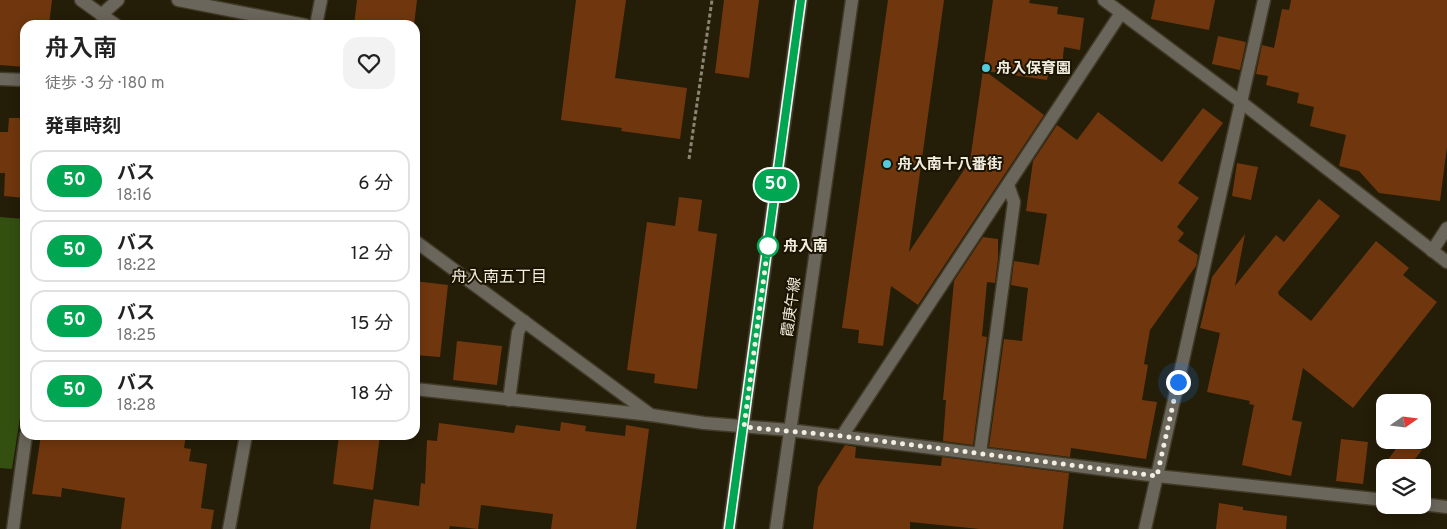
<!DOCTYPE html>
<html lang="ja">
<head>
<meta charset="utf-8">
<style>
	:root { --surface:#fff; --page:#f2f2f2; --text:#222; --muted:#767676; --line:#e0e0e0 }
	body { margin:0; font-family:Overpass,"Noto Sans JP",sans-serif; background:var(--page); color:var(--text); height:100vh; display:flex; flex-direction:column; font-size:19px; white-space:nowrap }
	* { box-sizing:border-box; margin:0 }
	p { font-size:16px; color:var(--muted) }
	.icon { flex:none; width:28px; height:28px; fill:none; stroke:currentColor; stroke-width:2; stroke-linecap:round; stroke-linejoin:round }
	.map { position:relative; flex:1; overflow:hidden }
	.details { position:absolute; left:20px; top:20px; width:400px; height:420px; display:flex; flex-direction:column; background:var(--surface); border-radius:15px; box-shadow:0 2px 12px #0003 }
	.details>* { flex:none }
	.badge { padding:0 10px; border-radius:16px; font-size:18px; line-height:32px }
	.needle { width:32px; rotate:76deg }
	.tools { position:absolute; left:1376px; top:394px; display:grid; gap:10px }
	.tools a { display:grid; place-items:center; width:55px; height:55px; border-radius:10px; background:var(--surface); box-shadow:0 2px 12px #0003; font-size:25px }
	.you { position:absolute; width:25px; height:25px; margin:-12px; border:4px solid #fff; border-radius:50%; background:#1a73e8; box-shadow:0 0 0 8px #1a73e833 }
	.map>.badge { position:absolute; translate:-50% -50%; box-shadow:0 0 0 2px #fff }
	h2 { padding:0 25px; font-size:19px; line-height:45px }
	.round { display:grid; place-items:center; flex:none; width:52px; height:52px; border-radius:15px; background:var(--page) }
	.summary { display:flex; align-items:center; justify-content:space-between; height:85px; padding:0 25px }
	h1 { font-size:24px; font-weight:600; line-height:38px }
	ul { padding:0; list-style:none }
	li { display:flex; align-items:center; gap:15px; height:62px; margin:0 10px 8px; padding:0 15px; border:2px solid var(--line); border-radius:15px }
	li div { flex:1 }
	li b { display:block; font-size:19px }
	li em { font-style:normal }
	li .badge { min-width:55px; font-weight:700; text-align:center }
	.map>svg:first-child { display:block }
</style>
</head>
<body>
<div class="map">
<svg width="1447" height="529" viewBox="0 0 1447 529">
	<rect width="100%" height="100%" fill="#241d08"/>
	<polygon fill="#345011" points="0,217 25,219 25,385 12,469 0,468"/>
	<g fill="#70370e">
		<polygon points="0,0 52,0 49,25 25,25 25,67 0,65"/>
		<polygon points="357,0 417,0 414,25 354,25"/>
		<polygon points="576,0 626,0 615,78 687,88 680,139 621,131 622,128 561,120"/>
		<polygon points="724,0 759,0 749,78 715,73"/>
		<polygon points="888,0 944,0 909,252 970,161 993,0 1030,0 1029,3 1058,7 1057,14 1084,18 1080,50 1064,47 1062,66 1050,64 1047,80 985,71 1044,115 918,305 891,286 883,346 858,343 859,330 842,328"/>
		<polygon points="1155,0 1215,0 1209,30 1151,19"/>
		<polygon points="1291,0 1447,0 1447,147 1440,201 1379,193 1359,171 1339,166 1346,135 1310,126 1314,107 1297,103 1299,93 1266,85 1268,76 1256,74 1262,45 1274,48 1282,9 1289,10"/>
		<polygon points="1218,36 1246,42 1240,70 1212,64"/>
		<polygon points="1203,108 1223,123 1178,183 1199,198 1177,227 1184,233 1178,241 1198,255 1196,266 1150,330 1144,364 1148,365 1142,400 1157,402 1146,459 1071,448 1070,457 989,447 1004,339 1022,341 1028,288 1011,285 1014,261 1039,265 1047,214 1026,211 1033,161 1057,125 1077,140 1098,112 1162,162"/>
		<polygon points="9,118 25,118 25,198 4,196 5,173 0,173 0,132 8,132"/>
		<polygon points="1237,163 1258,167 1251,200 1232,196"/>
		<polygon points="679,197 702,200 698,231 717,234 697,389 654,383 655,374 627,370 647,222 675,226"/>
		<polygon points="1319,199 1340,216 1278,292 1279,295 1311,321 1376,241 1409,268 1403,275 1437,302 1353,408 1303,368 1292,420 1302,422 1291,476 1242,465 1254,405 1249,404 1250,401 1207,392 1220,333 1200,328 1212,277 1245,234 1235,286 1276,235 1284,242"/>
		<polygon points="983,237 998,239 998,259 995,283 987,282 982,336 987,337 973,445 943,441 946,400 943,400 954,281"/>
		<polygon points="415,281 448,285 440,357 415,355"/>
		<polygon points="457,341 502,346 497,385 453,380"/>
		<polygon points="561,422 586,426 585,431 625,436 626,425 649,429 636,529 551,529 553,514 481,505 478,529 450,526 449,529 370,529 374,499 419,506 421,483 425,484 427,440 437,441 439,423 514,433 516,425 560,431"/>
		<polygon points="41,435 186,435 184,448 191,449 189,461 207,464 201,508 214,510 211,529 121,529 125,498 62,488 61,497 32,494"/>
		<polygon points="339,435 380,435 373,490 333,484"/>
		<polygon points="1341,439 1368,442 1363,484 1336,481"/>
		<polygon points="845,445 856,447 855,458 941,466 942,457 1069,473 1063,529 980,529 910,522 910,529 813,529 818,487"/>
		<polygon points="1398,446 1422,450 1408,468 1382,468"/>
		<polygon points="1219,503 1243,507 1243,510 1287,516 1286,529 1216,529"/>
	</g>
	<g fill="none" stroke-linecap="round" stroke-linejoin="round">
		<g stroke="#413a26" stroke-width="15">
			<g id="minor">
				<polyline points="81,0 116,25"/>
				<polyline points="178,0 305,25"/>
				<polyline points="1104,0 1241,102 1447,262"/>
				<polyline points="101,15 118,0"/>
				<polyline points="316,25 321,0"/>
				<polyline points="0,79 25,80"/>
				<polyline points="415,241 651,415 704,423 789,430 1157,476 1385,500"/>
				<polyline points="1432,251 1447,228"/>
				<polyline points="415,389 651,415"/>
				<polyline points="509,400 518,332 524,321"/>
				<polyline points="842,436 1121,13"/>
				<polyline points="980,453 1014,202 1008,185"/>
				<polyline points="1422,504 1447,507"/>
				<polyline points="13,529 26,435"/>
				<polyline points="229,529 246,435"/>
				<polyline points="729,529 801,0"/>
				<polyline points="776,529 852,0"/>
				<polyline points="1145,529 1264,0"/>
			</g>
		</g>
		<polyline stroke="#8a8574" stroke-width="3" stroke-dasharray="4 2.5" stroke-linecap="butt" points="689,159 712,0"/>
		<use href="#minor" stroke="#6a665c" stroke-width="12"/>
	</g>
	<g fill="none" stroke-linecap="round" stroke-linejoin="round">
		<g stroke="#fff" stroke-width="11">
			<polyline id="line" points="729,529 801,0"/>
		</g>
		<use href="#line" stroke="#00a651" stroke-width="8"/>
		<polyline stroke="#f1ede0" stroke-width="5" stroke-dasharray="0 9" points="768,246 744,427 842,436 1157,476 1178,382"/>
	</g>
	<g fill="#54cadd" stroke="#1b1401" stroke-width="2">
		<circle cx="986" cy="68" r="5"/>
		<circle cx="887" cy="164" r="5"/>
	</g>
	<circle fill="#fff" stroke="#00a651" stroke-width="2.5" cx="768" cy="246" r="10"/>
	<g text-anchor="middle" stroke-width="4" stroke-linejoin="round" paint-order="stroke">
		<g font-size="15" font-weight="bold" fill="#f1ede0" stroke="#1b1401" text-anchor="start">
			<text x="996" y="73">舟入保育園</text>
			<text x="897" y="169">舟入南十八番街</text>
		</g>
		<g font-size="15" font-weight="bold" fill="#f1ede0" stroke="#1b1401" text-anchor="start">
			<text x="783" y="251">舟入南</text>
		</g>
		<g font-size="15" fill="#f1ede0" stroke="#1b1401">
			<text transform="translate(791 307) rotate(-82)" y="5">霞庚午線</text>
		</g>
		<g font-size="16" fill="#f1ede0" stroke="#1b1401">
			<text x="499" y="282">舟入南五丁目</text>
		</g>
	</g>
</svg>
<div class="tools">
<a><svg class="needle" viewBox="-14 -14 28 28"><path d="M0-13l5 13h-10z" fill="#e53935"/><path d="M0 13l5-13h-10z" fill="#767676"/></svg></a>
<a><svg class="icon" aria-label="layers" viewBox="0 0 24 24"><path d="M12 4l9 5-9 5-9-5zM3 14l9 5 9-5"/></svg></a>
</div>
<div class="you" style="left:1178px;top:382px"></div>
<b class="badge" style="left:776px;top:185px;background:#00a651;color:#fff">50</b>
<section class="details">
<div class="summary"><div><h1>舟入南</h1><p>徒歩 · 3 分 · 180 m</p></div><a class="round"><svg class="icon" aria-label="heart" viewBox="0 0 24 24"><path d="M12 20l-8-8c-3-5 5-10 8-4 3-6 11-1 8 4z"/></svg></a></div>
<h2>発車時刻</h2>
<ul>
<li><span class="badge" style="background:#00a651;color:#fff">50</span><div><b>バス</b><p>18:16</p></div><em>6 分</em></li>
<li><span class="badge" style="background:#00a651;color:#fff">50</span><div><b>バス</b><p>18:22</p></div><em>12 分</em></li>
<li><span class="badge" style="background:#00a651;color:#fff">50</span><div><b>バス</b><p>18:25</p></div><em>15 分</em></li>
<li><span class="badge" style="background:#00a651;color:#fff">50</span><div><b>バス</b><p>18:28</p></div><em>18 分</em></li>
</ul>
</section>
</div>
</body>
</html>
